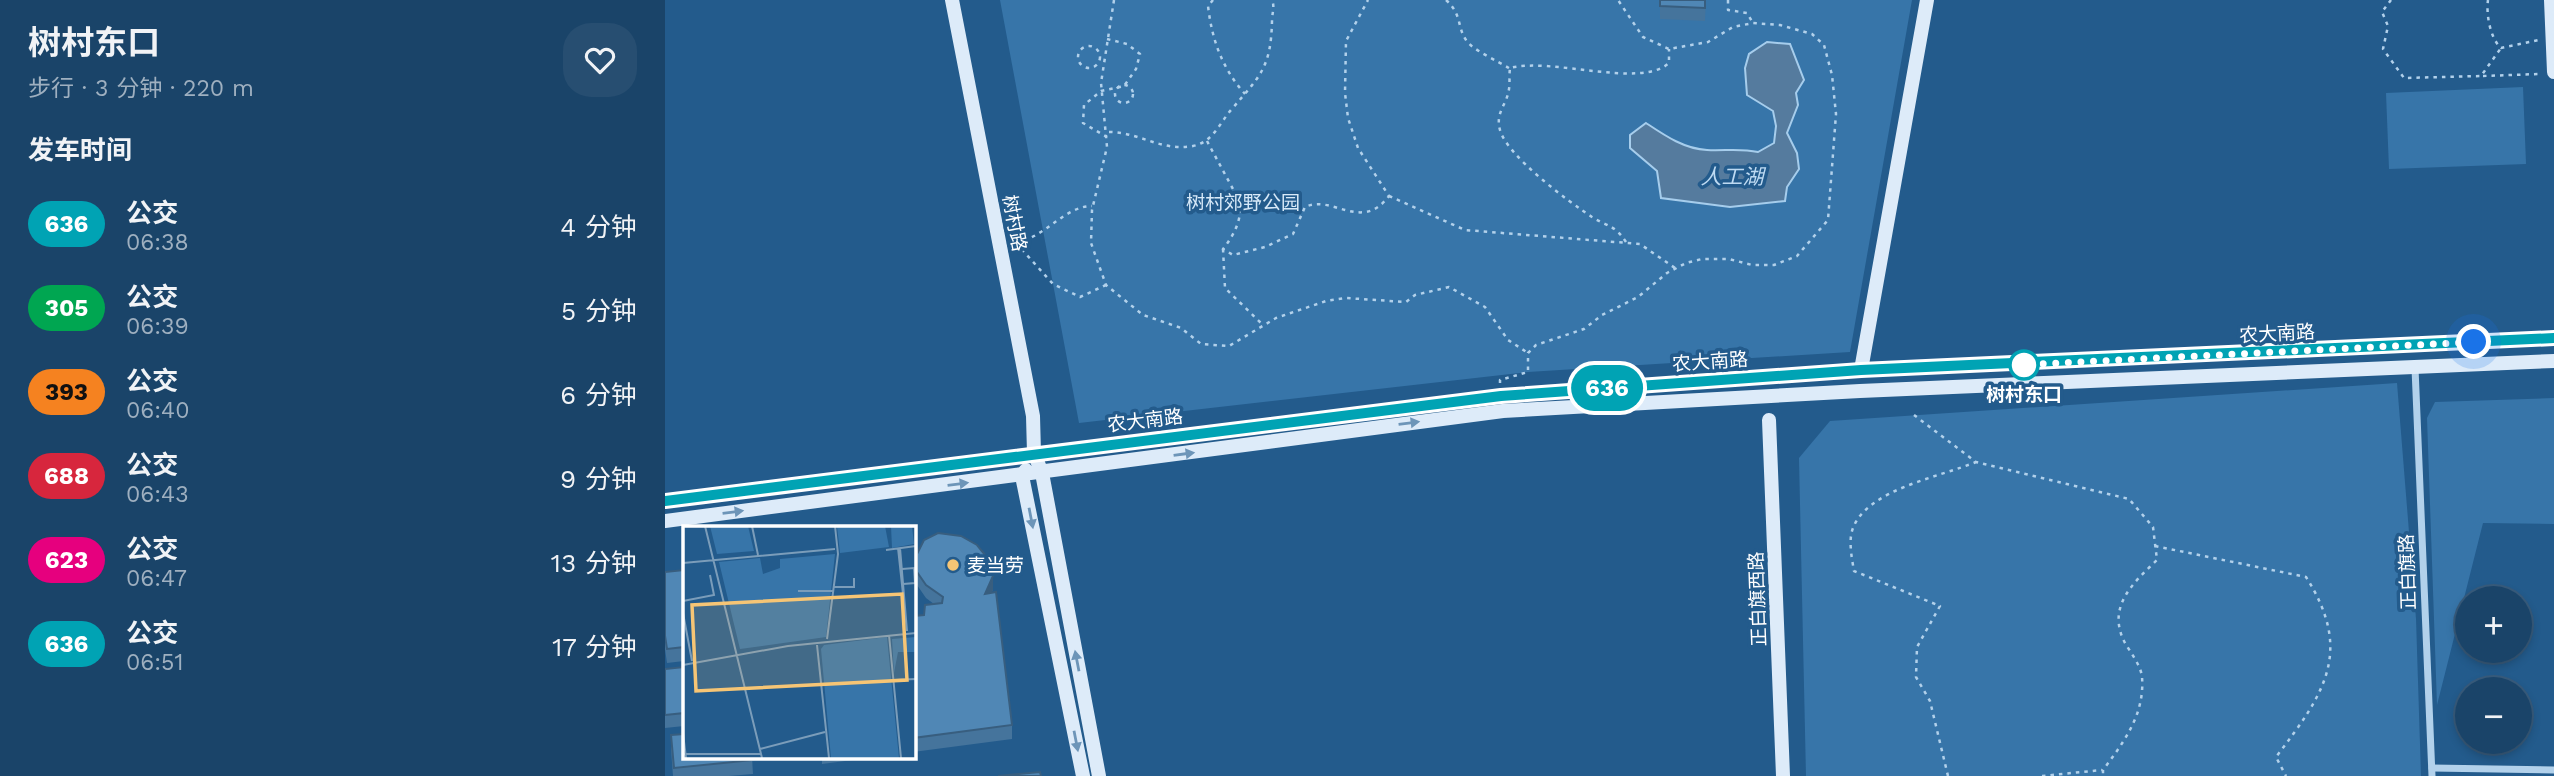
<!DOCTYPE html>
<html lang="zh">
<head>
<meta charset="utf-8">
<style>
	:root { --surface:#1a4469; --page:#274e71; --text:#f1f3f6; --muted:#9fb0c0; --line:#385c7d }
	body { margin:0; font-family:"Work Sans","Noto Sans SC",sans-serif; background:var(--page); color:var(--text); height:100vh; display:flex; flex-direction:column; font-size:26px; white-space:nowrap }
	* { box-sizing:border-box; margin:0 }
	p { font-size:23px; color:var(--muted) }
	.icon { flex:none; width:38px; height:38px; fill:none; stroke:currentColor; stroke-width:2; stroke-linecap:round; stroke-linejoin:round }
	.map { position:relative; flex:1; overflow:hidden }
	.sheet { display:flex; flex-direction:column; background:var(--surface); width:665px }
	.sheet>* { flex:none }
	.badge { padding:0 14px; border-radius:23px; font-size:24px; line-height:46px }
	.fabs { position:absolute; left:1790px; top:586px; display:grid; gap:14px }
	.fabs a { display:grid; place-items:center; width:77px; height:77px; border-radius:50%; background:var(--surface); box-shadow:0 4px 10px #0003,0 0 0 2px var(--line); font-size:35px }
	.you { position:absolute; width:35px; height:35px; margin:-18px; border:5px solid #fff; border-radius:50%; background:#1a73e8; box-shadow:0 0 0 10px #1a73e833 }
	.map>.badge { position:absolute; translate:-50% -50%; box-shadow:0 0 0 4px #fff }
	h2 { padding:0 28px; font-size:26px; line-height:63px }
	.round { display:grid; place-items:center; flex:none; width:74px; height:74px; border-radius:28px; background:var(--page) }
	.summary { display:flex; align-items:center; justify-content:space-between; height:119px; padding:0 28px }
	h1 { font-size:33px; font-weight:700; line-height:52px }
	ul { padding:0; list-style:none }
	li { display:flex; align-items:center; gap:21px; height:84px; padding:0 28px }
	li div { flex:1 }
	li b { display:block; font-size:26px }
	li em { font-style:normal }
	li .badge { min-width:77px; font-weight:700; text-align:center }
	main { display:flex; flex:1; min-height:0 }
	.map>svg:first-child { display:block }
</style>
</head>
<body>
<main>
<section class="sheet">
<div class="summary"><div><h1>树村东口</h1><p>步行 · 3 分钟 · 220 m</p></div><a class="round"><svg class="icon" aria-label="heart" viewBox="0 0 24 24"><path d="M12 20l-8-8c-3-5 5-10 8-4 3-6 11-1 8 4z"/></svg></a></div>
<h2>发车时间</h2>
<ul>
<li><span class="badge" style="background:#00a3b4;color:#fff">636</span><div><b>公交</b><p>06:38</p></div><em>4 分钟</em></li>
<li><span class="badge" style="background:#00a651;color:#fff">305</span><div><b>公交</b><p>06:39</p></div><em>5 分钟</em></li>
<li><span class="badge" style="background:#f58220;color:#111">393</span><div><b>公交</b><p>06:40</p></div><em>6 分钟</em></li>
<li><span class="badge" style="background:#d7263d;color:#fff">688</span><div><b>公交</b><p>06:43</p></div><em>9 分钟</em></li>
<li><span class="badge" style="background:#e6007e;color:#fff">623</span><div><b>公交</b><p>06:47</p></div><em>13 分钟</em></li>
<li><span class="badge" style="background:#00a3b4;color:#fff">636</span><div><b>公交</b><p>06:51</p></div><em>17 分钟</em></li>
</ul>
</section>
<div class="map">
<svg width="1889" height="776" viewBox="0 0 1889 776">
	<rect width="100%" height="100%" fill="#235b8c"/>
	<g fill="#3775a9">
		<polygon points="335,0 1247,0 1185,352 863,372 414,423"/>
		<polygon points="1858,87 1861,164 1724,169 1721,93"/>
		<polygon points="1732,383 1751,619 1756,776 1141,776 1134,458 1165,421"/>
		<polygon points="1889,398 1889,524 1818,523 1772,705 1762,418 1770,402"/>
	</g>
	<path fill="#557b9e" stroke="#a6cdec" stroke-width="2" d="M1102,42L1125,44L1139,80L1131,93L1133,105L1122,133L1132,153L1134,169L1122,187L1120,201L1065,207L996,198L992,171L965,148V135L981,123C999,135 1019,149 1042,150C1060,151 1075,148 1093,152L1109,143L1111,126L1108,111L1082,95L1080,68L1084,54Z"/>
	<g fill="none" stroke-linecap="round" stroke-linejoin="round">
		<g stroke="#b2d1eb" stroke-width="2.5" stroke-dasharray="3.5 5" stroke-linecap="butt">
			<polyline points="449,0 436,83 442,147 427,210 426,243 441,285 478,315 516,328 536,344 564,346 611,318 661,301 681,298 741,302 750,295 784,287 820,307 843,340 863,353"/>
			<path d="M548,0L543,6C547,40 557,68 580,94"/>
			<path d="M781,0C797,14 792,27 801,40C806,49 834,62 844,68"/>
			<polyline points="1063,0 1063,10 1082,13 1088,23"/>
			<polyline points="1726,0 1717,12 1723,26 1718,49 1739,78 1816,76 1836,48"/>
			<path d="M1823,0C1821,14 1825,38 1836,48L1874,40"/>
			<polyline points="442,39 462,44 475,54 471,69 459,86 436,91 419,105 418,123 442,137"/>
			<circle cx="424" cy="57" r="11"/>
			<polyline points="1818,76 1874,74"/>
			<circle cx="459" cy="94" r="9"/>
			<path d="M444,132C474,132 497,152 528,146C548,142 554,124 566,110C595,76 606,68 607,21C607,13 610,7 607,0"/>
			<path d="M542,141L575,202C577,220 569,235 558,249L568,255L600,247L628,234L640,207C668,194 696,233 724,196L693,148L683,118L680,93L681,41L703,0"/>
			<polyline points="724,196 800,230 975,244 1010,268"/>
			<path d="M961,242C950,225 943,227 927,217C904,202 842,156 835,130C830,112 842,105 844,89C845,83 844,75 845,68C887,57 975,89 1004,63V49"/>
			<polyline points="351,243 388,284 415,297 441,285"/>
			<path d="M351,243C382,236 400,206 427,206"/>
			<polyline points="558,249 560,288 597,324"/>
			<polyline points="835,383 835,380 863,372 863,353 871,345 919,329 937,315 973,297 1002,273 1021,263 1037,259 1064,259 1087,265 1109,265 1132,256 1163,220 1171,114 1167,75 1159,45 1147,34 1115,25 1088,23 1068,27 1043,42 1004,49 978,37 953,0"/>
			<path d="M1249,415L1311,462L1464,499L1488,527L1492,560C1468,583 1441,607 1460,643C1466,653 1476,666 1477,677C1480,714 1459,742 1438,770V776"/>
			<path d="M1490,546L1641,577C1689,652 1659,694 1611,757L1621,776"/>
			<path d="M1283,776L1265,701L1251,677L1252,647L1275,606L1189,571C1187,559 1183,540 1188,528C1203,489 1275,477 1311,462"/>
			<polyline points="1377,776 1437,770"/>
		</g>
		<g stroke="#b2d1eb" stroke-width="7">
			<polyline points="1750,368 1767,776"/>
			<polyline points="1767,768 1889,770"/>
		</g>
		<g stroke="#ddebf9" stroke-width="14">
			<polyline points="287,0 368,416 369,453 377,473 434,776"/>
			<polyline points="1886,0 1889,72"/>
			<polyline points="1196,370 1262,0"/>
			<polyline points="1104,420 1118,776"/>
			<polyline points="361,470 357,476 418,776"/>
			<polyline points="0,501 836,396 1196,370 1889,338"/>
			<polyline points="0,521 838,411 1195,391 1889,361"/>
		</g>
	</g>
	<g fill="#45749c">
		<polygon points="995,0 1041,0 1040,21 995,19"/>
		<polygon points="252,554 328,590 326,593 347,725 347,739 248,752 248,616 259,615 269,604 261,598 252,585"/>
		<polygon points="19,570 19,661 2,663 0,649 0,572"/>
		<polygon points="19,667 19,726 0,728 0,669"/>
		<polygon points="6,735 87,757 88,774 64,776 8,776 6,749"/>
		<polygon points="157,757 211,757 157,764"/>
	</g>
	<polygon fill="#385e7f" points="328,576 328,590 320,607 320,594"/>
	<g fill="#5087b5" stroke="#385e7f" stroke-width="2">
		<polygon points="995,0 1040,0 1040,8 995,6"/>
		<polygon points="273,533 296,536 312,545 325,561 328,576 320,594 331,592 347,725 248,738 248,616 259,615 260,605 277,603 278,597 261,585 252,572 252,554 259,540"/>
		<polygon points="19,570 19,647 2,649 0,636 0,572"/>
		<polygon points="19,667 19,713 0,715 0,669"/>
		<polygon points="19,734 19,757 87,757 88,760 9,768 6,735"/>
		<polygon points="375,772 376,776 333,776"/>
	</g>
	<defs><path id="oneway-solid" d="M-6-.8H1V-3.2L6.5 0L1 3.2V.8H-6Z" transform="scale(1.75)"/></defs>
	<g fill="#6d95b8">
		<use href="#oneway-solid" transform="translate(744 423) rotate(-7)"/>
		<use href="#oneway-solid" transform="translate(519 454) rotate(-8)"/>
		<use href="#oneway-solid" transform="translate(293 484) rotate(-7)"/>
		<use href="#oneway-solid" transform="translate(68 512) rotate(-7)"/>
		<use href="#oneway-solid" transform="translate(366 518) rotate(79)"/>
		<use href="#oneway-solid" transform="translate(412 661) rotate(-101)"/>
		<use href="#oneway-solid" transform="translate(411 741) rotate(79)"/>
	</g>
	<g fill="none" stroke-linecap="round" stroke-linejoin="round">
		<g stroke="#fff" stroke-width="16">
			<polyline id="line" points="0,501 836,396 1196,370 1889,338"/>
		</g>
		<use href="#line" stroke="#00a3b4" stroke-width="10"/>
		<polyline stroke="#fff" stroke-width="7" stroke-dasharray="0 12.6" points="1359,365 1356,365 1809,342"/>
	</g>
	<circle fill="#fff" stroke="#00a3b4" stroke-width="3.5" cx="1359" cy="365" r="14"/>
	<circle fill="#f6c575" stroke="#235b8c" stroke-width="2.5" cx="288" cy="565" r="7"/>
	<g text-anchor="middle" stroke-width="7" stroke-linejoin="round" paint-order="stroke">
		<g font-size="19" fill="#d7e9f8" stroke="#235b8c">
			<text x="578" y="209">树村郊野公园</text>
		</g>
		<g font-size="19" fill="#fff" stroke="#235b8c">
			<text transform="translate(350 223) rotate(79)" y="7">树村路</text>
			<text transform="translate(1612 333) rotate(-3)" y="7">农大南路</text>
			<text transform="translate(1045 361) rotate(-4)" y="7">农大南路</text>
			<text transform="translate(480 420) rotate(-7)" y="7">农大南路</text>
			<text transform="translate(1742 572) rotate(-92)" y="7">正白旗路</text>
			<text transform="translate(1092 599) rotate(-92)" y="7">正白旗西路</text>
		</g>
		<g font-size="19" font-weight="bold" fill="#fff" stroke="#235b8c">
			<text x="1359" y="401">树村东口</text>
		</g>
		<g font-size="19" fill="#fff" stroke="#235b8c" text-anchor="start">
			<text x="302" y="572">麦当劳</text>
		</g>
		<g font-size="21" font-style="italic" fill="#bedaf2" stroke="#235b8c">
			<text x="1067" y="184">人工湖</text>
		</g>
	</g>
	<g transform="translate(18 526)">
		<rect width="233" height="233" fill="#235b8c"/>
		<path d="M27,0H65L71,25L34,28ZM154,0H202L206,21L157,27ZM208,0H229L231,18L209,22ZM152,28L143,111L57,123L36,36L77,32L80,48L97,42V33ZM204,111L216,232H148L138,123L141,119ZM233,111V126H215L211,147L209,113Z" fill="#3775a9"/>
		<path fill="none" stroke="#7b9dba" stroke-width="2" d="M22,0L79,232M69,0L75,29M215,22L224,105L217,22M203,24L233,20M0,37L152,23M219,43L231,42L232,57L220,58M151,61H171V52M115,65H150M0,75L31,69L27,49M0,87L9,135M206,109L218,232M144,113L155,28L152,0M134,119L146,232M0,139L105,120L233,107M210,154L233,153M0,207L3,232M77,223L142,206M0,228H78"/>
		<path fill="#f6c575" fill-opacity="0.15" stroke="#f6c575" stroke-width="3.5" d="M219,68L224,154L13,165L9,79Z"/>
		<rect width="233" height="233" fill="none" stroke="#fff" stroke-width="3.5"/>
	</g>
</svg>
<div class="fabs">
<a>+</a>
<a>−</a>
</div>
<div class="you" style="left:1809px;top:342px"></div>
<b class="badge" style="left:942px;top:388px;background:#00a3b4;color:#fff">636</b>
</div>
</main>
</body>
</html>
